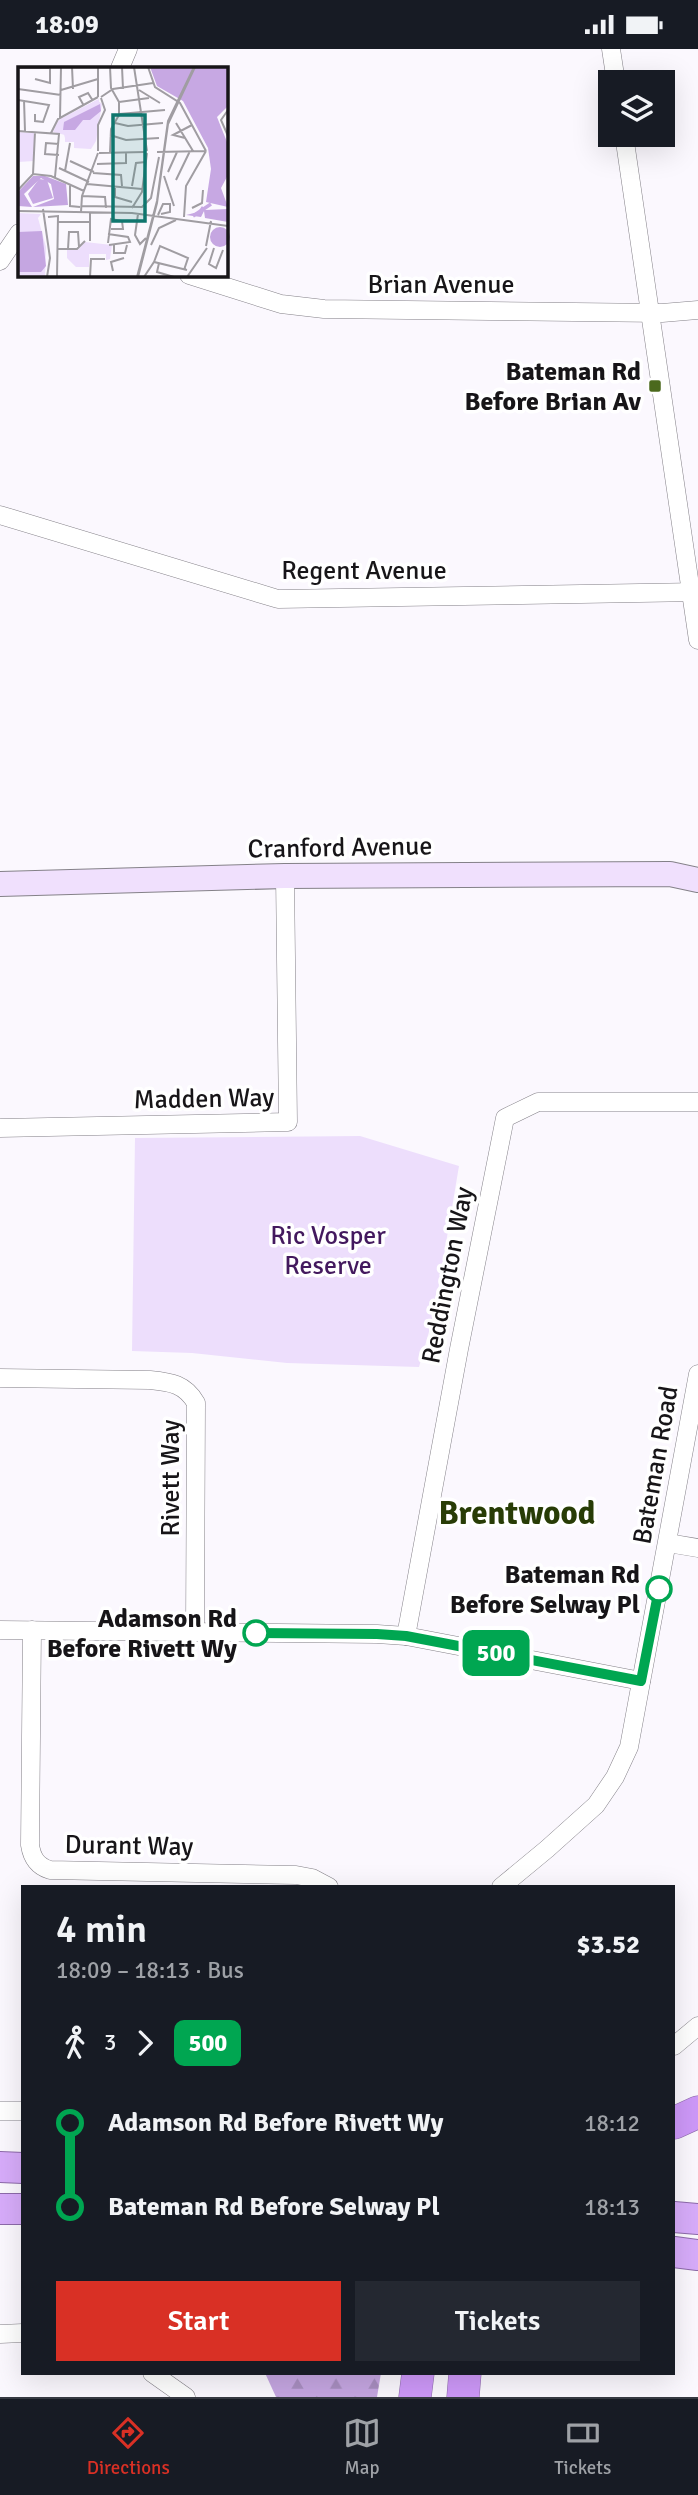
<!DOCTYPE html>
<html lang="en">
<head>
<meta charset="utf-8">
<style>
	:root { --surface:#171b24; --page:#242831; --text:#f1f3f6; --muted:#9ea1a6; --line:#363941; --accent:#d93025 }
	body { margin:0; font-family:Signika,sans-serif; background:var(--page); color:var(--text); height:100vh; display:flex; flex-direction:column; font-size:26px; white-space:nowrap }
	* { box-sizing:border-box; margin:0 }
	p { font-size:23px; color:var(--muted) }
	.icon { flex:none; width:38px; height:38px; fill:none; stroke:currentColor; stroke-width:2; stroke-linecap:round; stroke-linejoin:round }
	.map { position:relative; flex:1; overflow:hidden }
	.drawer { position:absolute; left:21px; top:1836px; width:654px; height:490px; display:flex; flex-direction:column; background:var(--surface); border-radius:0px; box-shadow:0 7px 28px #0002 }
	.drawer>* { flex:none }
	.badge { padding:0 14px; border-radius:10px; font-size:24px; line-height:46px }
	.controls { position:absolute; left:598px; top:21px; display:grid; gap:14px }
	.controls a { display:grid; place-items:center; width:77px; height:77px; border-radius:0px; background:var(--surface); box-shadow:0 7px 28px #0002; font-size:35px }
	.map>.badge { position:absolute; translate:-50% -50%; box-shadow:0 0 0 4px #fff }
	.legs { display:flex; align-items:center; gap:10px; height:77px; padding:0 35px; font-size:23px }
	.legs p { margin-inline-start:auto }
	.headline { display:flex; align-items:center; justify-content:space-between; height:119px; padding:0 35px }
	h1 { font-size:38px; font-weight:600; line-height:52px }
	.action { display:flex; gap:14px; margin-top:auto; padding:14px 35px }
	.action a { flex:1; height:80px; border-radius:0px; background:var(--accent); color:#fff; font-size:28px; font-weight:600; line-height:80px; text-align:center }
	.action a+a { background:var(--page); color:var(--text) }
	ul { padding:0 35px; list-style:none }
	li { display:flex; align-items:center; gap:24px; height:84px; font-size:26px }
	li i { display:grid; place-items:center; width:10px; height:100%; margin:0 9px; background:currentColor }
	li i::after { content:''; width:18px; height:18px; margin:-9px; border:5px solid; border-radius:50%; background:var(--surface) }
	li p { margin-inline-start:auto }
	li:first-child i { background:linear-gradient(#0000 50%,currentColor 0) }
	li:last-child i { background:linear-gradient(currentColor 50%,#0000 0) }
	.status { display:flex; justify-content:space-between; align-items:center; height:49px; padding:0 35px; background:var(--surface); direction:ltr }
	.status svg { height:19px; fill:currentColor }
	.tab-bar { display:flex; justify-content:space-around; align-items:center; height:98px; border-top:2px solid var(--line); background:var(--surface); font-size:19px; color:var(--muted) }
	.tab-bar a { display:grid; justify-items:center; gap:4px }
	.tab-bar .active { color:var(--accent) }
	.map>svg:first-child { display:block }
</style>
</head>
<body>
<div class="status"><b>18:09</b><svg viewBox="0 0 49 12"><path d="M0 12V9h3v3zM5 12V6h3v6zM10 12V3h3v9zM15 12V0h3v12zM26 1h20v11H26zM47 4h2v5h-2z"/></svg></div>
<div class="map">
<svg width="698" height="2348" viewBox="0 0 698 2348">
	<defs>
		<pattern id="forest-firs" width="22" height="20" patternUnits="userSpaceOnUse" patternTransform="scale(1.75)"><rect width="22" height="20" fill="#c5a6e1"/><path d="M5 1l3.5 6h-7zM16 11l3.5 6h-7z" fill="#a88ec0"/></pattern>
	</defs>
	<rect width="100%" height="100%" fill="#fbf8fe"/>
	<polygon fill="#eddefc" points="360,1087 459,1117 434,1265 419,1318 287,1314 192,1304 132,1302 135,1089"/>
	<polygon fill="url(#forest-firs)" points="265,2324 381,2324 377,2348 276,2348"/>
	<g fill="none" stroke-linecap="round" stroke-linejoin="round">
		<g stroke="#848188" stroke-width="19">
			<g id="minor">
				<polyline points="611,0 616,33"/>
				<polyline points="120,19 128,0"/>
				<polyline points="624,86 698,591"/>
				<polyline points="0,212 19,184"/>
				<polyline points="189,226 281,255 324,260 662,264 698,261"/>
				<polyline points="0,466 278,550 698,543"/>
				<polyline points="0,1079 288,1073 285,827"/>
				<path d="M0,1329L150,1331C171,1333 185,1335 196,1354L195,1583"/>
				<polyline points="668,1494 698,1499"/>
				<polyline points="0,1581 377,1585 406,1587 641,1632"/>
				<path d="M32,1581L30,1796C32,1809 37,1817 50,1821L296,1826L312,1829L329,1838"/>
				<polyline points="406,1587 459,1300 505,1069 538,1053 698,1053"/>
				<polyline points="501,1838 547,1800 596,1756 615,1728 629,1698 698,1325"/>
				<polyline points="674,1997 698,1977"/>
				<polyline points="0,2062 23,2062"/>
				<polyline points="0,2285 23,2284"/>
				<polyline points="152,2324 186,2348"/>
			</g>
		</g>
		<g stroke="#848188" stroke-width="26">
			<polyline id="secondary" points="0,835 285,827 670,825 698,831"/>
		</g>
		<g stroke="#8d6aaa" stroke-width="32">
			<g id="trunk">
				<polyline points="0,2118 23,2119"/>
				<polyline points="0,2160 23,2160"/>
				<polyline points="674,2168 698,2170"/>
				<polyline points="674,2203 698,2206"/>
			</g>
		</g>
		<g stroke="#8d6aaa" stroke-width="33">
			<g id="motorway">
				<polyline points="674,2074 698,2063"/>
				<polyline points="415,2348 418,2324"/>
				<polyline points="463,2348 465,2324"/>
			</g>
		</g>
		<use href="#minor" stroke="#fff" stroke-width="18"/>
		<use href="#secondary" stroke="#f0e0fd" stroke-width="24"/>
		<use href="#trunk" stroke="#d7acfa" stroke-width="30"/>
		<use href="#motorway" stroke="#cd98f8" stroke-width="32"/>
	</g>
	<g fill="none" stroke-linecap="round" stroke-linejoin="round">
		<g stroke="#fff" stroke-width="16">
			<polyline id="line-1" points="256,1584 377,1585 406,1587 641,1632 659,1540"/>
		</g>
		<use href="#line-1" stroke="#00a651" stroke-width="10"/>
	</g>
	<rect fill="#4b691d" stroke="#fff" stroke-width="2.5" x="648" y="330" width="14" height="14" rx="3.5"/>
	<g fill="#fff" stroke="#00a651" stroke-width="3.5">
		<circle cx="659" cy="1540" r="12"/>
		<circle cx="256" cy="1584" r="12"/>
	</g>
	<g text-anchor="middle" stroke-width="7" stroke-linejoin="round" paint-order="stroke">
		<g font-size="26" fill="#171518" stroke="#fff">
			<text x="441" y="244">Brian Avenue</text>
			<text x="364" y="530">Regent Avenue</text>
			<text transform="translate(340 798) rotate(-1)" y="9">Cranford Avenue</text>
			<text transform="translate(204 1049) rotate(-1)" y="9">Madden Way</text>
			<text transform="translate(447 1226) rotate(-79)" y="9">Reddington Way</text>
			<text transform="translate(655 1416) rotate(-80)" y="9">Bateman Road</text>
			<text transform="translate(170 1429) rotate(-90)" y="9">Rivett Way</text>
			<text transform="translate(129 1796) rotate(1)" y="9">Durant Way</text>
		</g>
		<g font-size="26" font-weight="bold" fill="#171518" stroke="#fff" text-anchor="end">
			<text x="641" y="331">Bateman Rd<tspan x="641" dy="30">Before Brian Av</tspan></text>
		</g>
		<g font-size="26" fill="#43195e" stroke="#fff">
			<text x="328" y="1195">Ric Vosper<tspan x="328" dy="30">Reserve</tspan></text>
		</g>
		<g font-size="26" font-weight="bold" fill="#171518" stroke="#fff" text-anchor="end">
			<text x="640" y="1534">Bateman Rd<tspan x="640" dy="30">Before Selway Pl</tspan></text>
			<text x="237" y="1578">Adamson Rd<tspan x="237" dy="30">Before Rivett Wy</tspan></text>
		</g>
		<g font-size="33" font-weight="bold" fill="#283c06" stroke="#fff">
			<text x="517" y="1475">Brentwood</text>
		</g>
	</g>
	<g transform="translate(18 18)">
		<rect width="210" height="210" fill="#fbf8fe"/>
		<path d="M81,32L78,74L73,82L56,81V75H48L42,52ZM0,65L16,66V94L0,95ZM0,146L23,147L20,151L28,180L27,210H0ZM67,175L94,178L92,192L88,193V187H71V200H58L49,191V183H60Z" fill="#eddefc"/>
		<path d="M15,109H27L48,117L50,138L15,140L36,132L33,117L23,111L6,127L14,140L0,139V125ZM184,139L187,143L210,142V155L187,151L186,144L183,150L168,148L180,145ZM192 170a10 10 0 1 1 20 0a10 10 0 1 1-20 0ZM24,164L28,199L23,205H0V165Z" fill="#c5a6e1"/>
		<path d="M79,33L84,37L78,74L75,67L56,68V75H47V68L35,65L40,54Z" fill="#eddefc"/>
		<path d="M132,0H210V39L199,50L209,75L210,108L203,121L210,140L188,135L193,102L190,81L165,34L139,19ZM82,37L83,44L72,53H65L57,63H45L46,55ZM21,112L29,113L35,131L15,137L10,127Z" fill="#c7a8e3"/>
		<path fill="none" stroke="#c7a8e3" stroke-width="3.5" d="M175,149L193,137"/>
		<path fill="none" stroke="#a09da2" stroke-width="2" d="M54,0L55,22M80,0V30M92,0L93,21L101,35V48L93,62L92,86M104,0L105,22M116,0L129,84M130,0L137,20L162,36L188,84M0,1H32V16L17,12M0,22L43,28M43,23L80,12M121,23L142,36M83,30L95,22L135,16M0,33L31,38L25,55L17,54V47M6,33L7,64M101,35L131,31M66,39L61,30L70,26L75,34M210,43L203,53L210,69M101,47L147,43M42,51L43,0M97,56L110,59L145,56M158,56L175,84M0,64L41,67L37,110M33,66L40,52L80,30M92,68L108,73L141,71M167,71L155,68L174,58M80,84V58L87,43L83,31M139,85L188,84M81,86L127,85M41,88L27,87L28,76L41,77M52,94L76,105M79,97L108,96V85M41,101L71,115M47,104L52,76M150,105L159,85M75,106L103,108L104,119M15,107L17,65M146,109L156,139M158,113L172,84M69,117L124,122M52,118V139L62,140M97,119V130L114,135M114,119L118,96L128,95M0,123L15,107L33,109L66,124M64,129L87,130L88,141M63,139L124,140L133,131L141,90M114,141L124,125L129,86M174,141L184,136L185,123M25,142L32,191L29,210M0,144L114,146L210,159M63,145L64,129L80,86M120,147L117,168L122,177L128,171M140,148L145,137H152V145L143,147M30,150L40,149L39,210M166,150L168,119L188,84M40,155H72M90,167L110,170L112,175L91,178M72,174V145M90,176L93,152L104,154L105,162H93M96,177V186H107L109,178M133,178L141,161L158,153M188,179L193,154M196,181L191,197L198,201L205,183M40,182H59L67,174M50,182L51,165H60L61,180M136,195L142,179L170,191L166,203M141,196L139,205L156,210M95,204L93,195L106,191M72,210L73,192H87M119,210L139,134L150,54L176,0M120,210L139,136L150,57L177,0M126,210L136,195L169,203M169,210L189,181"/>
		<path fill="#0f766e" fill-opacity="0.15" stroke="#0f766e" stroke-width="3.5" d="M95,48H127V154H95Z"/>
		<rect width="210" height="210" fill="none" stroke="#171518" stroke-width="3.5"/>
	</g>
</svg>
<div class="controls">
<a><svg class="icon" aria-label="layers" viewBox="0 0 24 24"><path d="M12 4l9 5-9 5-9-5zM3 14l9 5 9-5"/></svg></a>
</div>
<b class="badge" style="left:496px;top:1604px;background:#00a651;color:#fff">500</b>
<section class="drawer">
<div class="headline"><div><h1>4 min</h1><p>18:09 – 18:13 · Bus</p></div><b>$3.52</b></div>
<div class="legs"><svg class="icon" aria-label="walk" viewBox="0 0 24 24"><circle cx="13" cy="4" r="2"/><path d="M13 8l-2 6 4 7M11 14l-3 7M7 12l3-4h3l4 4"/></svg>3<svg class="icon" aria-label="forward" viewBox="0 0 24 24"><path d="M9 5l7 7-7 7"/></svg><b class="badge" style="background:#00a651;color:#fff">500</b></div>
<ul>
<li><i style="color:#00a651"></i><b>Adamson Rd Before Rivett Wy</b><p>18:12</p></li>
<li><i style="color:#00a651"></i><b>Bateman Rd Before Selway Pl</b><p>18:13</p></li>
</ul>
<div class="action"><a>Start</a><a>Tickets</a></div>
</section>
</div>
<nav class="tab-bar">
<a class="active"><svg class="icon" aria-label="directions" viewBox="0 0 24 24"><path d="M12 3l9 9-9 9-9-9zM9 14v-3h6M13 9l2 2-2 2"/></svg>Directions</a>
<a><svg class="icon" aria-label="map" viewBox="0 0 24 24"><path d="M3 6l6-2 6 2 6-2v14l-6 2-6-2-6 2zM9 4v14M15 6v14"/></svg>Map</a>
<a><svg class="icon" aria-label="tickets" viewBox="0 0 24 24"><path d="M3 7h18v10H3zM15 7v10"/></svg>Tickets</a>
</nav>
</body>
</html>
